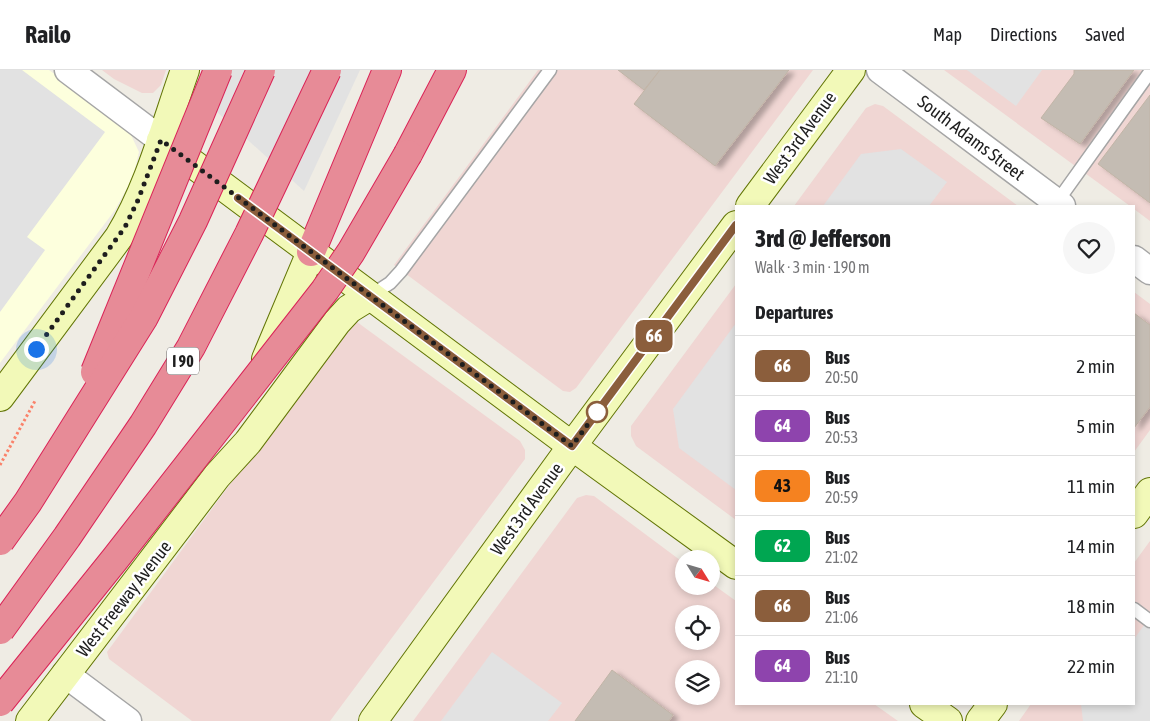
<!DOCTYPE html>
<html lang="en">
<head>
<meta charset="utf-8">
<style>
	:root { --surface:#fff; --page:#f6f6f6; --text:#202124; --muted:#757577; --line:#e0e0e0 }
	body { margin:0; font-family:"Asap Condensed",sans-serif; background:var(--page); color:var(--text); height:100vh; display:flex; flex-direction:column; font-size:19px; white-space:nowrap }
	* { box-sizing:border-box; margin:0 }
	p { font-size:16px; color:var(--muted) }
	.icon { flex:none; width:28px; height:28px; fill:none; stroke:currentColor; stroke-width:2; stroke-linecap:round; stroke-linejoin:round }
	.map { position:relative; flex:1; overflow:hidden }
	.drawer { position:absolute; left:735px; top:135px; width:400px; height:500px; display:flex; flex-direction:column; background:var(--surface); border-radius:0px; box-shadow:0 2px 8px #0003 }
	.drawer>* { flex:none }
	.badge { padding:0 10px; border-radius:8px; font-size:18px; line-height:32px }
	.needle { width:32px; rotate:127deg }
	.tools { position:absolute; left:675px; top:480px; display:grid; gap:10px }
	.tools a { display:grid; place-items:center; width:45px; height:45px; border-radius:50%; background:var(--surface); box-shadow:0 2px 8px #0003; font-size:25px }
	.you { position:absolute; width:25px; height:25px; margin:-12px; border:4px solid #fff; border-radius:50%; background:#1a73e8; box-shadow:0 0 0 8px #1a73e833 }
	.map>.badge { position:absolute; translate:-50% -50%; box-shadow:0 0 0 2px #fff }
	h2 { padding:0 20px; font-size:19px; line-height:45px }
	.round { display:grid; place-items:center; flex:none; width:52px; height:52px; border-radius:26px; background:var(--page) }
	.summary { display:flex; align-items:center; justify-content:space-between; height:85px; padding:0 20px }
	h1 { font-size:24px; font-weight:800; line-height:38px }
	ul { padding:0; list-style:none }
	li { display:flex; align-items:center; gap:15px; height:60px; padding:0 20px; border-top:1px solid var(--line) }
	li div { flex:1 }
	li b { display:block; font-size:19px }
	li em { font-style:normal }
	li .badge { min-width:55px; font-weight:700; text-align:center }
	header { display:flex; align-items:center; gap:30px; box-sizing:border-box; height:70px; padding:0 25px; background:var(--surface); border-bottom:1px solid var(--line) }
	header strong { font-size:24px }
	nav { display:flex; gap:28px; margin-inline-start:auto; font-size:18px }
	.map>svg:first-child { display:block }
</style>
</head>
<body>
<header>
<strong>Railo</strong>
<nav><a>Map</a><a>Directions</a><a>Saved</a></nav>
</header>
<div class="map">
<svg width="1150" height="651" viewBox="0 0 1150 651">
	<defs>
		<filter id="shadow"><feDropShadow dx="5.5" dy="3" stdDeviation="2.5" flood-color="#0004"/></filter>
	</defs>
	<rect width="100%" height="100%" fill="#efece4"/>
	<g fill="#f0d6d3" fill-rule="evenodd">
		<polygon points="102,0 166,0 161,15 153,23 142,23 114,9"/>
		<polygon points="538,0 813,0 576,318 570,322 563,321 394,195"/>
		<polygon points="944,0 1150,0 1150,151 1134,139 1134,136 1130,136"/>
		<polygon points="875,34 883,36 1018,136 794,136 866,38"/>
		<polygon points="736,214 736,450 636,376 631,366 631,356"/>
		<polygon points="1134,222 1150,234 1150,360 1134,382"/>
		<polygon points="353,251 357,252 520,371 525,380 525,389 330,651 192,651 109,589 107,582 349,252"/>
		<path d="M586,425L594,426L684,493V516H711V513L736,531V634H874L898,651H413L577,428ZM684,544H711V571H684ZM684,599H711V626H684Z"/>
		<polygon points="1150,471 1150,651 1019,651 1031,634 1134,634 1134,493"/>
	</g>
	<polygon fill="#fdffdd" points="0,0 49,0 99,37 130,63 139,82 133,107 115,140 0,293"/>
	<g fill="#e2e2e2">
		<polygon points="0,0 22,0 105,62 27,167 45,180 0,242"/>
		<polygon points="220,0 360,0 304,121 206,32"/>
		<polygon points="967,0 1042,0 1016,36"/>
		<polygon points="901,79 947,112 929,136 823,136 861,84"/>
		<polygon points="736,253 736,420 679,378 673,339"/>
		<polygon points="1150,547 1150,651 1083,651 1081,634 1134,634 1134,569"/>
		<polygon points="492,582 562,633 548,651 441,651"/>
	</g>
	<g fill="#c4bcb3" stroke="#c1b4a6" filter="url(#shadow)">
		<polygon points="618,0 660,0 644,20"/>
		<polygon points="660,0 789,0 715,96 634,34"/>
		<polygon points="1074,0 1134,0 1080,74 1041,48 1074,4"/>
		<polygon points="1150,25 1150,133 1098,94"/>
		<polygon points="1134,243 1150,255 1150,337 1134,358"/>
		<polygon points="612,600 673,645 669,651 575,651"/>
	</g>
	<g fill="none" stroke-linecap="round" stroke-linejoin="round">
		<g stroke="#a5a5a5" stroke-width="15">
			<g id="lane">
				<polyline points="1057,132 1150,2"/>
				<polyline points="370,226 390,213 401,201 550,0"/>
				<polyline points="1134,539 1150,551"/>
			</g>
		</g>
		<g stroke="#a5a5a5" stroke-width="29">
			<g id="street">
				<polyline points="68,0 161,70"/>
				<polyline points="880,0 1062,136"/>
				<polyline points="1134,189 1150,201"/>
				<polyline points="65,604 128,651"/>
			</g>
		</g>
		<g stroke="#627505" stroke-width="30">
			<g id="secondary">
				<polyline points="161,70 572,376 736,495"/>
				<polyline points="750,136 851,0"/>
				<polyline points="266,289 311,182"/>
				<path d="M0,327L119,167C150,116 165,56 185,0"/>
				<polyline points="1134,444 1150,422"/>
				<polyline points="924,634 948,651"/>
				<polyline points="30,651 217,406 248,372 337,252 349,239 370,226"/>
				<polyline points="373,651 572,376 736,155"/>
				<polyline points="980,651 993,634"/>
			</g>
		</g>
		<g stroke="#da2457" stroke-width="30">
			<g id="highway">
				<polyline points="408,84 452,0"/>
				<polyline points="311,182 387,0"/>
			</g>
		</g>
		<polyline stroke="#fa826a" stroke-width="3" stroke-dasharray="2.5 2.5" stroke-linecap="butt" points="0,395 35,331"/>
		<use href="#lane" stroke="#fff" stroke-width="12"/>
		<use href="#street" stroke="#fff" stroke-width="26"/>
		<use href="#secondary" stroke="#f2f9b8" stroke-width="28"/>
		<use href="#highway" stroke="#e78b97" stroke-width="28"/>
		<g stroke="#da2457" stroke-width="30" stroke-linecap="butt">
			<g id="highway-bridge">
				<polyline points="95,302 218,0"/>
				<polyline points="0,471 28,432 144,247 193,151 261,0"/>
				<polyline points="0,560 67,467 143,355 191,277 249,164 327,0"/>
				<polyline points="0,632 115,489 325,220 351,182 408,84"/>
			</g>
		</g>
		<use href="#highway-bridge" stroke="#e78b97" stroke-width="28"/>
	</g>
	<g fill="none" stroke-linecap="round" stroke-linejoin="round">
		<g stroke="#fff" stroke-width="11">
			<polyline id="line" points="238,128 572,376 736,155"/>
		</g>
		<use href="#line" stroke="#8b5e3c" stroke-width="8"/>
		<polyline stroke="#1e1e1e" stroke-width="5" stroke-dasharray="0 9" points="36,279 125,157 138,130 161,70 572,376 597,342"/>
	</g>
	<circle fill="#fff" stroke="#8b5e3c" stroke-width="2.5" cx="597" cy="342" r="10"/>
	<g text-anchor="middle" stroke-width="5" stroke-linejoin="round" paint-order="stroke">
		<rect fill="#fff" stroke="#626262" stroke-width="1" x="167" y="277.5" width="32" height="27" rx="4"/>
		<g font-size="16" font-weight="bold" fill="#1e1e1e">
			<text x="183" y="297">I 90</text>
		</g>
		<g font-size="18" fill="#1e1e1e" stroke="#fff">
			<text transform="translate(800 68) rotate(-54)" y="6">West 3rd Avenue</text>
			<text transform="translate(971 68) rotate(37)" y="6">South Adams Street</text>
			<text transform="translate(527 439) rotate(-54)" y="6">West 3rd Avenue</text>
			<text transform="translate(124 529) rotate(-52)" y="6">West Freeway Avenue</text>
		</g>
	</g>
</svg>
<div class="tools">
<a><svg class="needle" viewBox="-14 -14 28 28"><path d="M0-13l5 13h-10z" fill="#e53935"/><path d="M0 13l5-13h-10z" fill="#757577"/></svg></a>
<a><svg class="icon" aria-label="locate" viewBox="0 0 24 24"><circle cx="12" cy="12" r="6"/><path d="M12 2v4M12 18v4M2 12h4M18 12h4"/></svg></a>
<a><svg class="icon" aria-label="layers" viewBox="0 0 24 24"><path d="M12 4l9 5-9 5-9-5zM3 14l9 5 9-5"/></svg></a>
</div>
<div class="you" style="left:36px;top:279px"></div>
<b class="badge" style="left:654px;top:266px;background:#8b5e3c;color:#fff">66</b>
<section class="drawer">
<div class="summary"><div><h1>3rd @ Jefferson</h1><p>Walk · 3 min · 190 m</p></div><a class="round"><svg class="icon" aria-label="heart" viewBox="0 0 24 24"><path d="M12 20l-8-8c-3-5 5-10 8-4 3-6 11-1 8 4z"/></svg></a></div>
<h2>Departures</h2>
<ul>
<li><span class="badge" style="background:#8b5e3c;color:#fff">66</span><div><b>Bus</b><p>20:50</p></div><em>2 min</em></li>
<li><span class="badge" style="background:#8e44ad;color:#fff">64</span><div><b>Bus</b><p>20:53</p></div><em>5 min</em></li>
<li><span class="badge" style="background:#f58220;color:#111">43</span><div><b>Bus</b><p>20:59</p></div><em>11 min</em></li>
<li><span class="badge" style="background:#00a651;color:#fff">62</span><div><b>Bus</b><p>21:02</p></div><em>14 min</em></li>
<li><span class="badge" style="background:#8b5e3c;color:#fff">66</span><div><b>Bus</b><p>21:06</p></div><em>18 min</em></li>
<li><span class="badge" style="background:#8e44ad;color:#fff">64</span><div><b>Bus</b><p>21:10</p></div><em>22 min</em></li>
</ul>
</section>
</div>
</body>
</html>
